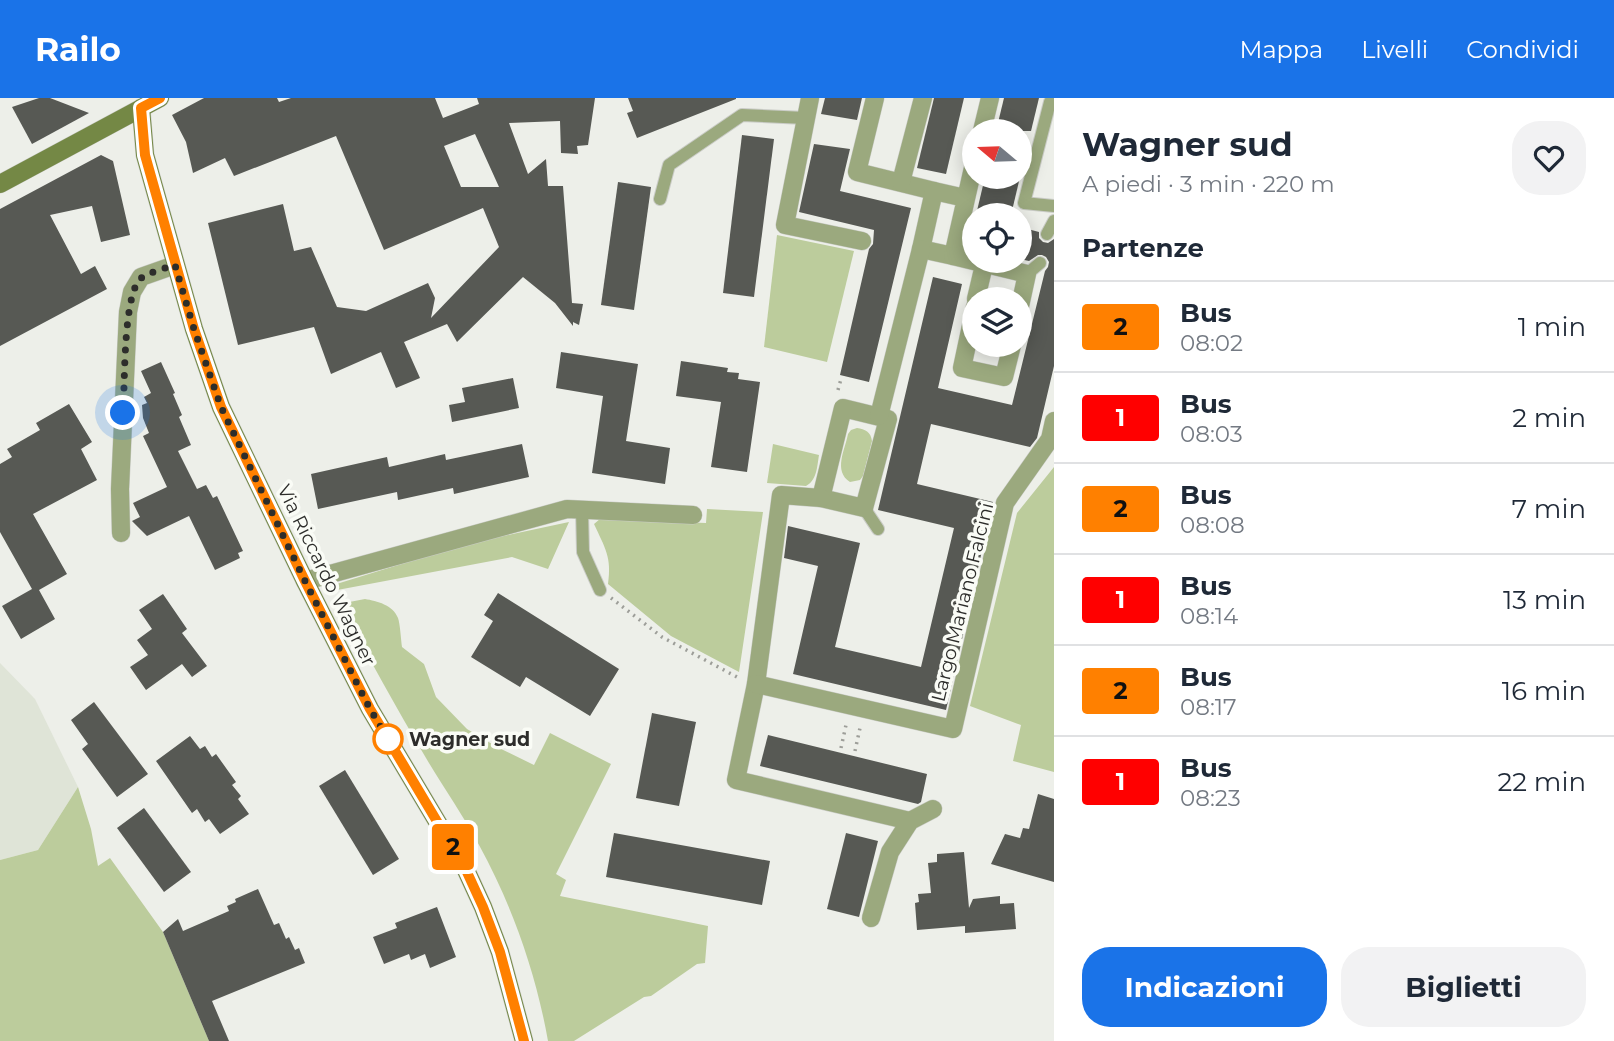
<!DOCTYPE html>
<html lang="it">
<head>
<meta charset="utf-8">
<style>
	:root { --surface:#fff; --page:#f2f2f3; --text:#1f2937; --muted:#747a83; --line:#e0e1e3; --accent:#1a73e8 }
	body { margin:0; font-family:Montserrat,sans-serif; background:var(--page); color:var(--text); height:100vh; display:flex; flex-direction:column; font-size:26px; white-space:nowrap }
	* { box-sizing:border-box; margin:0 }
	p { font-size:23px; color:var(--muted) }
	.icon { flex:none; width:38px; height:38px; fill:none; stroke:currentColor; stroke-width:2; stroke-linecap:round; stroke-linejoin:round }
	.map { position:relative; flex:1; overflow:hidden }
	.sheet { display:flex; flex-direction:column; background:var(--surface); width:560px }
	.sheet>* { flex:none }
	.badge { padding:0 14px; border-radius:5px; font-size:24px; line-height:46px }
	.needle { width:46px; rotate:289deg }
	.controls { position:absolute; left:962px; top:21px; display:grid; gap:14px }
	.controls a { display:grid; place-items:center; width:70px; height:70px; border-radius:50%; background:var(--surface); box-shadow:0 4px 18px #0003; font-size:35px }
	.you { position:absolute; width:35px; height:35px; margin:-18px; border:5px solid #fff; border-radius:50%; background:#1a73e8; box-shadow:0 0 0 10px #1a73e833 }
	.map>.badge { position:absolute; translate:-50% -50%; box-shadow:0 0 0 4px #fff }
	h2 { padding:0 28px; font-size:26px; line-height:63px }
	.round { display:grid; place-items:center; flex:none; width:74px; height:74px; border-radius:28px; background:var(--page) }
	.overview { display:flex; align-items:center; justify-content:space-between; height:119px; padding:0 28px }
	h1 { font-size:33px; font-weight:700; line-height:52px }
	.action { display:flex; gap:14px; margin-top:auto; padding:14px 28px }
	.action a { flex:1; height:80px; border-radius:28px; background:var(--accent); color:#fff; font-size:28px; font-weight:700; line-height:80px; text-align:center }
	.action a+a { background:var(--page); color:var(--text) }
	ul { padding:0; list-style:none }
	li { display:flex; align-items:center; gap:21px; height:91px; padding:0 28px; border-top:2px solid var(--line) }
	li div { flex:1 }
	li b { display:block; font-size:26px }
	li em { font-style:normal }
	li .badge { min-width:77px; font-weight:700; text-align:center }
	header { display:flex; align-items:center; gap:42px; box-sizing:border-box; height:98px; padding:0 35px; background:var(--accent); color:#fff }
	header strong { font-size:33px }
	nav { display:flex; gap:38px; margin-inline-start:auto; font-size:24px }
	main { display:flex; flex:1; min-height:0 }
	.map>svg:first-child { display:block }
</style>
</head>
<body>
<header>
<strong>Railo</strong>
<nav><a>Mappa</a><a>Livelli</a><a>Condividi</a></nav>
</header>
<main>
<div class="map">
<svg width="1054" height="943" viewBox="0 0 1054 943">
	<rect width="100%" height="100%" fill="#edefe9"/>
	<polygon fill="#dfe4d7" points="0,565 35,601 78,689 38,752 0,762"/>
	<g fill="#bccc9c">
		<polygon points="777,137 854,153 827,264 764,249"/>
		<path d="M857,330C865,331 871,334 872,343L863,378L860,382L850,384C833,373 845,352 848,336L851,332Z"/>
		<path d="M773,346L819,357C817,369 817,382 806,388L767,385Z"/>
		<polygon points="1054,369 1054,674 1013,663 1021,627 970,608 1017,415"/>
		<path d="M707,411L763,414L739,574L671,538L608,486C612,459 605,450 594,426L600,421L706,425Z"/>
		<polygon points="569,424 548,471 512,459 332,493 330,488 466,446"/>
		<path d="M365,501C377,503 393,507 398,520C400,525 401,542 402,549L424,566L436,599L467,631L497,649L534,667L550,635L611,666L556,776L566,782L560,798L708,828L705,865L697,866L651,898L644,899L574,943H548C536,875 512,807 479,747C463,717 443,689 426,660C396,610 368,557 339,506Z"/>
		<polygon points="78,689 91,731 98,768 110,760 163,834 209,943 0,943 0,762 38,752"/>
	</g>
	<g fill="#575954" fill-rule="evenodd">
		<polygon points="39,0 50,0 89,15 32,46 12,9"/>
		<path d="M204,0H277L279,4L291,0H435L443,20L479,6L477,0H595L588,47L577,48L578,56L561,55L560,23L509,25L528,76L546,61L548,88H563L572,205L583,206L579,227L573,224V228L555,205L523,179L457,244L447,226L404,244L420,280L396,290L381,254L331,276L314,229L238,247L208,125L283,106L294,153L311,149L337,209L366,213L428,185L435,200L431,220L499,149L483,110L384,152L336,38L234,78L225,60L193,75L186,44L172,17ZM475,36L499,89H461L444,48Z"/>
		<polygon points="628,0 736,0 736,1 637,40 627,15 633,13"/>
		<polygon points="825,0 862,0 857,22 821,16"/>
		<polygon points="934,0 964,0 946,76 917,70"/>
		<polygon points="1004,0 1039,0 1031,33 996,33"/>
		<polygon points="742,37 774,41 754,199 723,195"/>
		<polygon points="814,46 850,51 840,93 911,110 869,284 840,277 869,151 873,146 874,132 799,114"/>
		<polygon points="101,57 113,63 130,137 101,144 92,108 50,117 81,176 95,168 107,191 0,248 0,111"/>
		<polygon points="985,79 1020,79 1011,117 976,117"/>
		<polygon points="618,84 651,89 634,212 601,207"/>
		<polygon points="1020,129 1039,134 1039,140 1043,144 1048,145 1054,141 1054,268 1037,340 1030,349 931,326 917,386 993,404 946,612 793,576 818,468 784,460 788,428 860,445 835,549 921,569 954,430 878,412 933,179 962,186 938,290 1012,307 1045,173 1048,169 1049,164 1046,159 1042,157 1038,157 1029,163 1020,161"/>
		<polygon points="561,254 638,266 626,343 670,350 665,386 592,375 603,298 556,290"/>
		<polygon points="681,263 728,270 727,274 739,275 738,281 760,284 747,374 711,369 721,304 676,298"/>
		<polygon points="161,264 175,295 173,296 182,317 179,319 191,347 178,353 197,391 206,387 213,400 217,398 243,453 238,455 240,460 215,472 189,418 147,438 132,423 140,419 133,405 167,389 143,338 149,335 143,320 142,307 147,305 144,299 151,295 141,273"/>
		<polygon points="513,280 519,310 452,324 449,307 465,304 462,290"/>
		<polygon points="69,306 92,344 81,351 97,382 33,416 67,476 39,492 55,521 21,541 2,508 32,491 0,434 0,366 12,359 7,351 40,332 36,325"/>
		<polygon points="522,346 529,379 454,396 453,390 398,402 397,394 318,411 311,376 387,359 389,369 445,356 446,362"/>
		<polygon points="498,495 619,571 590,618 526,579 520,589 471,559 493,523 484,517"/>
		<polygon points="163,496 187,531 182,535 207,568 192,579 182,566 146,592 130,569 148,557 137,542 152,531 139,512"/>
		<polygon points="94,604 148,676 117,699 82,651 88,646 71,622"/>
		<polygon points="652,615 696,624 679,708 636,700"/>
		<polygon points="768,637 927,676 921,704 918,706 760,668"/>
		<polygon points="190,638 200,651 205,648 212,659 216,656 236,684 232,687 241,698 238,701 249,716 220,736 209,721 205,724 197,711 192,715 156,663"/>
		<polygon points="345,672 399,761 373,777 319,688"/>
		<polygon points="1038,696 1054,701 1054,784 991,766 1005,736 1020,740 1023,730 1029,731"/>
		<polygon points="144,710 191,774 164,794 117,730"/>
		<polygon points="614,735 770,763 762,807 606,779"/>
		<polygon points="846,735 878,743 859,819 827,811"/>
		<polygon points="964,754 969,810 973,801 1000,798 1000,806 1014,805 1016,831 965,835 965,828 917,832 915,805 919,804 918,796 931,795 928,765 937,764 937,756"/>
		<polygon points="258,791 274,827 279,825 286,841 289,839 295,852 299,850 305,865 212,903 229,943 209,943 163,834 178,821 183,833 229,813 227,808 236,804 235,801"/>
		<polygon points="437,809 456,859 430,870 425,856 411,862 409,856 384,866 373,839 397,830 395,825"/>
	</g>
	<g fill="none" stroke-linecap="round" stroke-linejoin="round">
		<g stroke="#caccc7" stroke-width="14">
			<g id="lane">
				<polyline points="1054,5 1050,4 1024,105 1054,108"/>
				<polyline points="660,101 669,67 742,17 805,20"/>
				<polyline points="1047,136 1054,123"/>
				<polyline points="1027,176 1040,165"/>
				<polyline points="864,410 878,431"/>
				<polyline points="582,412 583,454 600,492"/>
			</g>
		</g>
		<g stroke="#caccc7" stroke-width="19">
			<g id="street">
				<polyline points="810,0 785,127 862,143"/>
				<polyline points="875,0 857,74 934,93"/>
				<polyline points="982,33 990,0"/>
				<polyline points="901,84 923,0"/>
				<polyline points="965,100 934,93 921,151 953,158 975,61"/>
				<polyline points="953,158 1027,176 1020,208"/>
				<polyline points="976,201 984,167"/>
				<polyline points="975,209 962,270 1004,279 1012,247"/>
				<polygon points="843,310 888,321 864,410 821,400"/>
				<polyline points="879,318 921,151"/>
				<polyline points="821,400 781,397 756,586 736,682 910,723"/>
				<polyline points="121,435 120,391 128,214 132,194 141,179 175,167"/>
				<polyline points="305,483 567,411 693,417"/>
				<polyline points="756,586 953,631 1005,405 1050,341 1054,323"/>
				<polyline points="871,820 890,754 910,723 933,711"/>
			</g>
		</g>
		<g stroke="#caccc7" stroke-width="19">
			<g id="secondary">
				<polyline points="141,10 145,57 194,231 221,309 305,483 370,611 466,772 483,809 500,854 524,943"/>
				<polyline points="0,86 160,0"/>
			</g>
		</g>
		<g stroke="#9d9e99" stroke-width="3.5" stroke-dasharray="2 5" stroke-linecap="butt">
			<polyline points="838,292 841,281"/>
			<polyline points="611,500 662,539 737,579"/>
			<polyline points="841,650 846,627"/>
			<polyline points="855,653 860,630"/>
		</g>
		<use href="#lane" stroke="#9ba97e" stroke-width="12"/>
		<use href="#street" stroke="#9ba97e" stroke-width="18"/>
		<use href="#secondary" stroke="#748845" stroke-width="18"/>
	</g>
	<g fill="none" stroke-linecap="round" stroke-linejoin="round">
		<g stroke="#fff" stroke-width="16">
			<polyline id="line" points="160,0 141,10 145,57 194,231 221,309 305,483 370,611 466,772 483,809 500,854 524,943"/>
		</g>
		<use href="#line" stroke="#ff8000" stroke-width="10"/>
		<path stroke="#2d2d2b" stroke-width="7" stroke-dasharray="0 12.6" d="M123,315C125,287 123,199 140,181C146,175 166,170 175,167L194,231L221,309L305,483L370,611L388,641"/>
	</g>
	<circle fill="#fff" stroke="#ff8000" stroke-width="3.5" cx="388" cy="641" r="14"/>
	<g text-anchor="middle" stroke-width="7" stroke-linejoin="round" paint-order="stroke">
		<g font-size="19" fill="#2d2d2b" stroke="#fafcf6">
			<text transform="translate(327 477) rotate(64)" y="7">Via Riccardo Wagner</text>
			<text transform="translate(962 504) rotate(-76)" y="7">Largo Mariano Falcini</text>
		</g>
		<g font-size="19" font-weight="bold" fill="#2d2d2b" stroke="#fafcf6" text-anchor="start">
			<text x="409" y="648">Wagner sud</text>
		</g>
	</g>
</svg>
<div class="controls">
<a><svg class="needle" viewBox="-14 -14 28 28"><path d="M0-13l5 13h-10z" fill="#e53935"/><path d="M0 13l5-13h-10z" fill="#747a83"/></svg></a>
<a><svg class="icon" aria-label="locate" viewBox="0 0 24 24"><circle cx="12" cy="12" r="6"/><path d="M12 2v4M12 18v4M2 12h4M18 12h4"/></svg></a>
<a><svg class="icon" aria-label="layers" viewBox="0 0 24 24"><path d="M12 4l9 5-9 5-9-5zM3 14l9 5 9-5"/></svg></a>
</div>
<div class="you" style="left:123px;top:315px"></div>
<b class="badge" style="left:453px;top:749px;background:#ff8000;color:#111">2</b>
</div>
<section class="sheet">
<div class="overview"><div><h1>Wagner sud</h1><p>A piedi · 3 min · 220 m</p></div><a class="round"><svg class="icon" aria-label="heart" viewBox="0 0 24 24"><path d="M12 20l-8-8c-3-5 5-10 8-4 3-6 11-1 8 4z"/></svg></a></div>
<h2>Partenze</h2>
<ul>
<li><span class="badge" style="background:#ff8000;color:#111">2</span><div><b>Bus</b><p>08:02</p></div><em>1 min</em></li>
<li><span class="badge" style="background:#f00;color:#fff">1</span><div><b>Bus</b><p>08:03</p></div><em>2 min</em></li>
<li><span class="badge" style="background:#ff8000;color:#111">2</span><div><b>Bus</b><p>08:08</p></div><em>7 min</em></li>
<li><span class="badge" style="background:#f00;color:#fff">1</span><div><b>Bus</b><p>08:14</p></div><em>13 min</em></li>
<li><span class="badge" style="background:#ff8000;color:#111">2</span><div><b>Bus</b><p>08:17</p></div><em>16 min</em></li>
<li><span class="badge" style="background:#f00;color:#fff">1</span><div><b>Bus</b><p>08:23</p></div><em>22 min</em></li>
</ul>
<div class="action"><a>Indicazioni</a><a>Biglietti</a></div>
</section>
</main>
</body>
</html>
